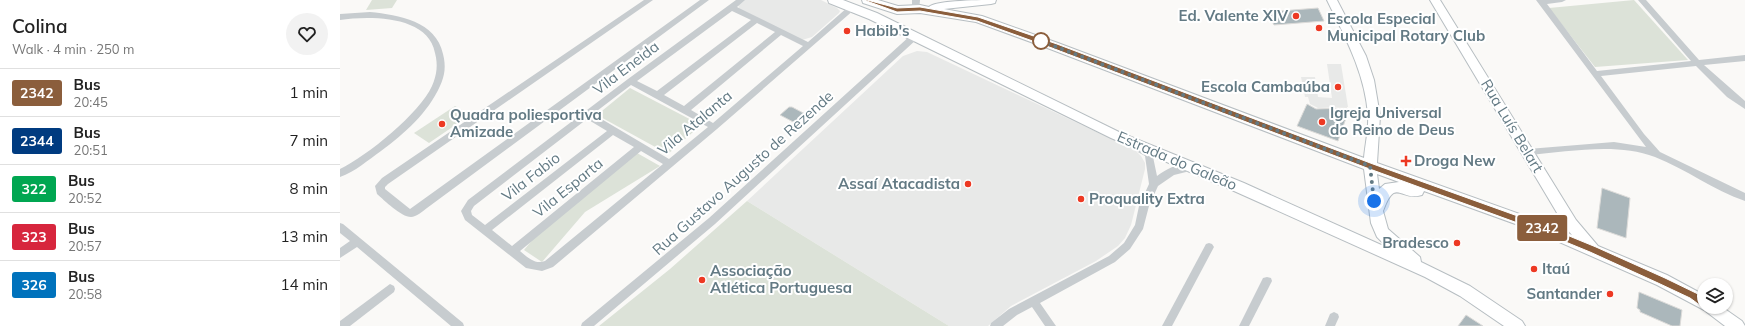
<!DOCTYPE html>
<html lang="en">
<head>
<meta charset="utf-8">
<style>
	:root { --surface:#fff; --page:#f2f2f2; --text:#222; --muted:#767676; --line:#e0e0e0 }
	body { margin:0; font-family:Mulish,sans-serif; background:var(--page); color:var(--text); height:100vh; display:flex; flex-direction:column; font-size:15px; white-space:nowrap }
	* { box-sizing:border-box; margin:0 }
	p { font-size:13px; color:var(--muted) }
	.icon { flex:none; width:22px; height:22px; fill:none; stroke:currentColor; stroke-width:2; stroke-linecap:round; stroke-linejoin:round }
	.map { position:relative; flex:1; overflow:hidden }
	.panel { display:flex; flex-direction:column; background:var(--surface); width:340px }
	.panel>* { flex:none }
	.badge { padding:0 8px; border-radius:3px; font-size:14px; line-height:26px }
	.tools { position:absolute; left:1357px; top:278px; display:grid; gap:8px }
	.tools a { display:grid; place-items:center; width:36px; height:36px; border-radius:50%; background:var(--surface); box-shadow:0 1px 3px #0004; font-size:20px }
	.you { position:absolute; width:20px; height:20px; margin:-10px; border:3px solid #fff; border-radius:50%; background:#1a73e8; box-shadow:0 0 0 6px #1a73e833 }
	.map>.badge { position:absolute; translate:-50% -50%; box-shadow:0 0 0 2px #fff }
	.round { display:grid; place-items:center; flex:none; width:42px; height:42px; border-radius:21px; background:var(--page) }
	.head { display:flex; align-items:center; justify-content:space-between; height:68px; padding:0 12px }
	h1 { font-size:19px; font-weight:600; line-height:30px }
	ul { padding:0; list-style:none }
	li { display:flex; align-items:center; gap:12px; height:48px; padding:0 12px; border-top:1px solid var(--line) }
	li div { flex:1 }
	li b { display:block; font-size:15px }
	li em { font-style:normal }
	li .badge { min-width:44px; font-weight:700; text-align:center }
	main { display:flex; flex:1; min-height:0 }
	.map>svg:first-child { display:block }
</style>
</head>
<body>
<main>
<section class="panel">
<div class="head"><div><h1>Colina</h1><p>Walk · 4 min · 250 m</p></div><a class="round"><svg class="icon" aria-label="heart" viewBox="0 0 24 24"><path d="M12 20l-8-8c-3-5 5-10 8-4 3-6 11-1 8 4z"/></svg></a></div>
<ul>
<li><span class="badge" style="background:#8b5e3c;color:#fff">2342</span><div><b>Bus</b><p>20:45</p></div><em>1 min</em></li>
<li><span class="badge" style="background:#003b80;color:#fff">2344</span><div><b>Bus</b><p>20:51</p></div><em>7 min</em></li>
<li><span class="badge" style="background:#00a651;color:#fff">322</span><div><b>Bus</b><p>20:52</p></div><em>8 min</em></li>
<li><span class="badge" style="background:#d7263d;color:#fff">323</span><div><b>Bus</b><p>20:57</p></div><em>13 min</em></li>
<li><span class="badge" style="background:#0072bc;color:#fff">326</span><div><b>Bus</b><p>20:58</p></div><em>14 min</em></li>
</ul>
</section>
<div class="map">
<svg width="1405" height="326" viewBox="0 0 1405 326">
	<rect width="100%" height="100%" fill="#faf9f7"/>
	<g fill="#e8e9e8">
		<polygon points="403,0 481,0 497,8 500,11 499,13 472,37 462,40 399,8 398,5"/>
		<polygon points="577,51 587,52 795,150 801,156 805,163 805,169 791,225 785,238 778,246 756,261 671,306 648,326 609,326 407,201 563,56"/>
		<polygon points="987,64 1001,64 1008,107 978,108 970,104 968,97 965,97 961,77 975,77 978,97 992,98"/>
	</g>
	<g fill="#dce2d8">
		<polygon points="32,0 57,0 52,8 26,10"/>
		<polygon points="1294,0 1348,60 1255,67 1209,8"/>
		<polygon points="290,88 361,125 328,154 257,115"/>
		<polygon points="115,106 130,115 89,143 74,133"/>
		<polygon points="297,153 320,166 245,212 202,262 184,250 194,238"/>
		<polygon points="407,201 609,326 259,326 330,269"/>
	</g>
	<g fill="#abb7bb" stroke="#dcdbd9">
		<polygon points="978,8 984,21 934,25 927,12"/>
		<polygon points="967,104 976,109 1007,108 1006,118 998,141 957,126"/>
		<polygon points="449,107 452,107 467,115 457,124 440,115"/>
		<polygon points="1262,188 1290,198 1286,238 1257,228"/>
		<polygon points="1299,292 1342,310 1340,326 1332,326 1300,312 1300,310 1297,308"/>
		<polygon points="1126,315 1143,326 1118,326"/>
	</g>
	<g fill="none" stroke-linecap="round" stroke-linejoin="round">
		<g stroke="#b7bec2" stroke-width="2">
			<path id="secondary" d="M488,0H503L537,13L779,132L904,183L1048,248L1037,237L1031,223L1024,169L710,49L636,22L580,13L557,14L523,3L522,0H538L558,6L580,5L589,7C595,0 645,0 656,0L655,3L651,4L604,9L642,16L718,43L1024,158C1025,145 1029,129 1028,115C1025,73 1005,37 987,0H997L1026,56L1034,80L1040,116L1037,163L1202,222L1232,235L1226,228L1090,0H1100L1236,220L1258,246L1327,275L1364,295V307H1382L1402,321L1405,326H1385L1364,310L1317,285L1192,230L1084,191L1082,195C1060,202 1056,176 1043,211L1048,229L1080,257L1081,262L1130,286L1182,321L1185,326H1164L1120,296L1085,277L894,191L771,138L529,19L489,3ZM1037,174L1059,182L1045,184L1039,189Z"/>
		</g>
		<g fill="#c7cccf" fill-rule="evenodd">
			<path d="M304,0H313L48,184L45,187V189L70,209L360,0H369L87,208C83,211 76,217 71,217C61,217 44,200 37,194L35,186L42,178Z"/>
			<path d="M396,0H405L397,7L468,42L508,7L511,6L515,9L377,129L213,267L202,271L186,268L125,220L121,211L128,200L288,79ZM392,11L411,20L317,91L297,81ZM417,23L435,32L344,106L324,95ZM441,35L463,46L373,123L351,110ZM291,85L368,127L329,159L253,114ZM247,119L267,131L145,225L132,215L131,211L134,206ZM273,135L294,147L172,246L152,230ZM301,151L323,164L205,261C195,265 187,257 180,251Z"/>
			<polygon points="572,0 580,0 579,12 576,13 572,10"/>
			<path d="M1196,0H1226L1222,2L1207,4L1257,71L1351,61L1298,0H1306L1359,60L1405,55V61L1364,65L1405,101V109L1387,97L1356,66L1261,76L1304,134L1320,152L1405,193V201C1373,190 1346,169 1315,157C1276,142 1228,152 1188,155L1185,154L1184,152L1185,150L1188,149L1274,142L1306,147Z"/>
			<path d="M30,12C59,15 96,21 103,54C106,66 105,75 100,86C88,113 64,134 41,151C28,160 15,172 0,177V169C27,156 80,113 92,86C97,74 98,65 95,53C88,15 29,16 0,20V14Z"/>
			<polygon points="574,34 577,35 578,37 577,39 375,224 254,326 241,326 242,323 369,218 571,35"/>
			<path d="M799,146L812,152L817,176C826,169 843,161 854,164L856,167L854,170L834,175L818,186L809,206L803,229L790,249L775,262L700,303L716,326H705L692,307L677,315L663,326H650L651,323L669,309L769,256L784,243L795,225L799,206L809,184L805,156L796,151L795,149L796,147Z"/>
			<polygon points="0,223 3,224 123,323 124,326 111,326 17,247 0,258 0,248 10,241 0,233"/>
			<polygon points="869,243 872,244 874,247 832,326 822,326 866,244"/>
			<polygon points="927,277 931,278 932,281 909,326 899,326 923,278"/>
			<polygon points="50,284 54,286 55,289 54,292 10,326 0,326 0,321"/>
			<polygon points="994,312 998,314 999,317 995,326 985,326 990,314"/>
		</g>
		<use href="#secondary" fill="#fff" fill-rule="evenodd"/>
	</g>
	<polygon fill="#8b5e3c" stroke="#fff" points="524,0 527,0 557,8 580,7 638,17 717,44 1033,164 1200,224 1256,247 1325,278 1356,293 1367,300 1368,303 1367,306 1361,306 1350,298 1318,283 1250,252 1194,229 1027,168 712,48 637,21 580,11 557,12"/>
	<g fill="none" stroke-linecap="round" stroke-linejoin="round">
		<polyline stroke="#637a84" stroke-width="4" stroke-dasharray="0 7.2" points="701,41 698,40 1030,166 1034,201"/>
	</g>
	<g fill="#ed3923" stroke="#fff" stroke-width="1.5">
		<circle cx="956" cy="16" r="4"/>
		<circle cx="979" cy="28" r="4"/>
		<circle cx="507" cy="31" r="4"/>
		<circle cx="998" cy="87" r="4"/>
		<circle cx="982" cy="122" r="4"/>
		<circle cx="102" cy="124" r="4"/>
		<path d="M1064 155h4v4h4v4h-4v4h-4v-4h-4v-4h4z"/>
		<circle cx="628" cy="184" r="4"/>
		<circle cx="741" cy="199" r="4"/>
		<circle cx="1117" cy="243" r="4"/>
		<circle cx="1194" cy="269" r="4"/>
		<circle cx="362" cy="280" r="4"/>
		<circle cx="1270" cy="294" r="4"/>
	</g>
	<circle fill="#fff" stroke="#8b5e3c" stroke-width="2" cx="701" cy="41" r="8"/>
	<g text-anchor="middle" stroke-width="4" stroke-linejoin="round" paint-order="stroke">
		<g font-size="15" font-weight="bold" fill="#637a84" stroke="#fff" text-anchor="start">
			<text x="948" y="21" text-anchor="end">Ed. Valente XIV</text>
			<text x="987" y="24">Escola Especial<tspan x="987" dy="17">Municipal Rotary Club</tspan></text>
			<text x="515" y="36">Habib's</text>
			<text x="990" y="92" text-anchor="end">Escola Cambaúba</text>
			<text x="990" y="118">Igreja Universal<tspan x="990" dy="17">do Reino de Deus</tspan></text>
			<text x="110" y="120">Quadra poliesportiva<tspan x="110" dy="17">Amizade</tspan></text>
			<text x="1074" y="166">Droga New</text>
			<text x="620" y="189" text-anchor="end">Assaí Atacadista</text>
			<text x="749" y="204">Proquality Extra</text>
			<text x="1109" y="248" text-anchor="end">Bradesco</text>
			<text x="1202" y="274">Itaú</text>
			<text x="370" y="276">Associação<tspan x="370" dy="17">Atlética Portuguesa</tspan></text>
			<text x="1262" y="299" text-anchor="end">Santander</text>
		</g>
		<g font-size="15" fill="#637a84" stroke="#fff">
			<text transform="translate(286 68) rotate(-37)" y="5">Vila Eneida</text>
			<text transform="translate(355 123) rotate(-40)" y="5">Vila Atalanta</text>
			<text transform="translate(1172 126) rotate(59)" y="5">Rua Luís Belart</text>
			<text transform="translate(837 161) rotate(23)" y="5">Estrada do Galeão</text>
			<text transform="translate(403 173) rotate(-42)" y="5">Rua Gustavo Augusto de Rezende</text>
			<text transform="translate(191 177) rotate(-38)" y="5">Vila Fabio</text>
			<text transform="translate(228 188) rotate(-39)" y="5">Vila Esparta</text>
		</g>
	</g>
</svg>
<div class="tools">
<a><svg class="icon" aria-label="layers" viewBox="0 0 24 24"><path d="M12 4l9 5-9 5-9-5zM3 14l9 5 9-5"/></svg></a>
</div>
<div class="you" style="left:1034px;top:201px"></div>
<b class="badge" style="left:1202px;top:228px;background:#8b5e3c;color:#fff">2342</b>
</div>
</main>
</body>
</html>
